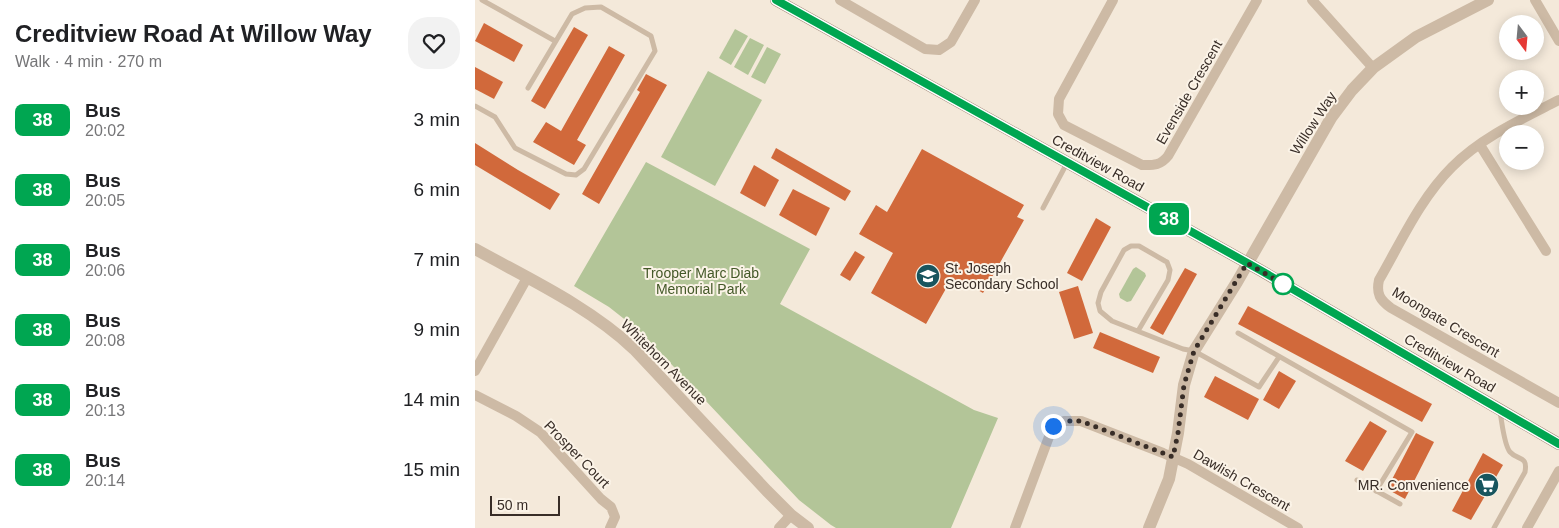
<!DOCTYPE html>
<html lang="en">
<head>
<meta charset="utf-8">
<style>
	:root { --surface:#fff; --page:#f2f2f2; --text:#202124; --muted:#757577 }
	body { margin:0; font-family:Helvetica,sans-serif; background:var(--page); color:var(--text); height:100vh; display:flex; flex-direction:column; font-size:19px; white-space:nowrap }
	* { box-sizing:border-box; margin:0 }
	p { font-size:16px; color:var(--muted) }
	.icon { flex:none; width:28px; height:28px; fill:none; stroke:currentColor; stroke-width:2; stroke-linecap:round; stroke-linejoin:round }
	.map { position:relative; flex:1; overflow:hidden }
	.sheet { display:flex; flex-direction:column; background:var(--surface); width:475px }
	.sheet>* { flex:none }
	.badge { padding:0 10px; border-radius:8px; font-size:18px; line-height:32px }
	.needle { width:32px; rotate:164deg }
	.controls { position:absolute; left:1024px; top:15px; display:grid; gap:10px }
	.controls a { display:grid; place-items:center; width:45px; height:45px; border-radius:50%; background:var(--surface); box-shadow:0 2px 12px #0003; font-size:25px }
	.scale { position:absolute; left:15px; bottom:12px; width:70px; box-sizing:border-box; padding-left:5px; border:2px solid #382d27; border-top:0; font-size:14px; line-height:18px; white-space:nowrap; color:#382d27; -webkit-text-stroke:4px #fbf3e7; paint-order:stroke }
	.you { position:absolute; width:25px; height:25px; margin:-12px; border:4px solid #fff; border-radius:50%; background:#1a73e8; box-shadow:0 0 0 8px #1a73e833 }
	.map>.badge { position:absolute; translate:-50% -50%; box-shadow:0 0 0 2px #fff }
	.round { display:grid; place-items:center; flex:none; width:52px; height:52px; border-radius:20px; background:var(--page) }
	.summary { display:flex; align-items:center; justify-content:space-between; height:85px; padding:0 15px }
	h1 { font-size:24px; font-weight:600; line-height:38px }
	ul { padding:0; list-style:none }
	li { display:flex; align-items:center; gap:15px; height:70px; padding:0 15px }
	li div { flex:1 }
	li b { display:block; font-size:19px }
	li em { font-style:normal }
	li .badge { min-width:55px; font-weight:700; text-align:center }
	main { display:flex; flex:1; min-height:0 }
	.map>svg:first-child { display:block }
</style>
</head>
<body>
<main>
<section class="sheet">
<div class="summary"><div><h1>Creditview Road At Willow Way</h1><p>Walk · 4 min · 270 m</p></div><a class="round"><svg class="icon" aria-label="heart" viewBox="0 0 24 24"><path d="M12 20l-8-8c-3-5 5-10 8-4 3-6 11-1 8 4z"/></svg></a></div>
<ul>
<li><span class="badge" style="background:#00a651;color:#fff">38</span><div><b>Bus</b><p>20:02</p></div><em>3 min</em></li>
<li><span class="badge" style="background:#00a651;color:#fff">38</span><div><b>Bus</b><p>20:05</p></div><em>6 min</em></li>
<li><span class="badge" style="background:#00a651;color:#fff">38</span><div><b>Bus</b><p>20:06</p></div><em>7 min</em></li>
<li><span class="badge" style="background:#00a651;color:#fff">38</span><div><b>Bus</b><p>20:08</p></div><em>9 min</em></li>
<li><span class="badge" style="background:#00a651;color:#fff">38</span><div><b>Bus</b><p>20:13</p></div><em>14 min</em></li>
<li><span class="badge" style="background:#00a651;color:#fff">38</span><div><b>Bus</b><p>20:14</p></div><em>15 min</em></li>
</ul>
</section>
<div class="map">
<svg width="1084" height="528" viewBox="0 0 1084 528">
	<rect width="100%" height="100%" fill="#f4e9da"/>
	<g fill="#b3c598">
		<polygon points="260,29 273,36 256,65 244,58"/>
		<polygon points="275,38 289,45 273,75 259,67"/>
		<polygon points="292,47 306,54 290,84 276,77"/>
		<polygon points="233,71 287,100 240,186 186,157"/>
		<polygon points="171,162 335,249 305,304 499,410 523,418 476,528 361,528 356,525 324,500 167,333 134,307 99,286"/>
		<polygon points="661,267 670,273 671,276 656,301 652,302 645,298 644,294 658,269"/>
	</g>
	<g fill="#d1693b">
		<polygon points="9,23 48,45 39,62 0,41"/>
		<polygon points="99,27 113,35 70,109 56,101"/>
		<polygon points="134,46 150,55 102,140 111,145 99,165 58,142 71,122 86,131"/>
		<polygon points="0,67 28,82 19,99 0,89"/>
		<polygon points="171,74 192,85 124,204 107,194 165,92 162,90"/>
		<polygon points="0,143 43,170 85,194 75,210 0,165"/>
		<polygon points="301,148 376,191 370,201 296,158"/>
		<polygon points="447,149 549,205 542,217 549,220 508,293 494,285 492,288 481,282 478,287 473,285 451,324 396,293 418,253 384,234 401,205 412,212"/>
		<polygon points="279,165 304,180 290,207 265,193"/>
		<polygon points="318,189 355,208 341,236 304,215"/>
		<polygon points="621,218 636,227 607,281 592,273"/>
		<polygon points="380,251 390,257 375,281 365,275"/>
		<polygon points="710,268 722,274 688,335 675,328"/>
		<polygon points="603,286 618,333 599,339 584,292"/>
		<polygon points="773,306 957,404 947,422 763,324"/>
		<polygon points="625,332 685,357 678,373 618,348"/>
		<polygon points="804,371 821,381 804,409 788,400"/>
		<polygon points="740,376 784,399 773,420 729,397"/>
		<polygon points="895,421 912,431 888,471 870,461"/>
		<polygon points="941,433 959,442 930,499 912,489"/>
		<polygon points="1008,453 1028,465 996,520 977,511"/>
	</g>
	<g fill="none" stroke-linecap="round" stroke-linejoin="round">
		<g stroke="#cdbaa5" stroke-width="5">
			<polyline points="7,0 80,41"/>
			<polyline points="0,106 20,117 40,148 91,174 101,175 109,169 180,51 176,36 126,7 110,8 97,14 53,88"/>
			<polyline points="568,208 592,163"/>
			<polyline points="663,331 693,280 695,270 692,262 690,261 664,246 656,246 649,250 626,292 623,303 625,311 637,321 708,349 719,351 784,387 804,357"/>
			<polyline points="763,333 937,432 901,491"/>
			<polyline points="882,480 925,504"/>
			<path d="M1019,528L1050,472C1053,455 1043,461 1035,452C1029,445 1027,422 1025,412"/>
		</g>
		<g stroke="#cdbaa5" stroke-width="10">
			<polyline points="365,0 450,49 464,50 476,42 500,0"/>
			<path d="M638,0L584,99L583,114L589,125L667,165C678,165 685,166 693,156L782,0"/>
			<polyline points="837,0 898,68"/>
			<polyline points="1060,0 1084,41"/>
			<path d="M1084,100C1047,119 1007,137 977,167C945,199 926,242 904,280C901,294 905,300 916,308L1084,403"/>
			<polyline points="1005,145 1071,251"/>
			<polyline points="0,371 52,278"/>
			<polyline points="0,395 41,416 65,432 126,499 136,507 140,517 135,528"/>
			<polyline points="304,528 316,515"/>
			<polyline points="540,528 578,426 589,421 606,421 688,453 713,464 823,528"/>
			<polyline points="1052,528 1084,471"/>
		</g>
		<g stroke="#cdbaa5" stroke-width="12">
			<path d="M0,249C54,279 113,306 159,349L292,491L316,515L333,528"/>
			<polyline points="674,528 694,479 703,433 709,385 719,351 762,282 856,118 877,90 898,68 941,37 1013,0"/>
		</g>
		<polyline stroke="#a18876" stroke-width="12" points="301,0 785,270 1084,444"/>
	</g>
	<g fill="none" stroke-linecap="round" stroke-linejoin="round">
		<g stroke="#fff" stroke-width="11">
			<polyline id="line" points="301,0 785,270 1084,444"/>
		</g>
		<use href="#line" stroke="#00a651" stroke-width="8"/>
		<polyline stroke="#382d27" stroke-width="5" stroke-dasharray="0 9" points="578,426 588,421 606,421 698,457 703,433 709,385 719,351 772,263 808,284"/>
	</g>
	<defs>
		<g id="school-disc" transform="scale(1.25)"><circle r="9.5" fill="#18555e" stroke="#fbf3e7"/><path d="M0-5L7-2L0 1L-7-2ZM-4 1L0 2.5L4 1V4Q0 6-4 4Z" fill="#fff"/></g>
		<g id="supermarket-disc" transform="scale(1.25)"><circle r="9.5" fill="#18555e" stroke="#fbf3e7"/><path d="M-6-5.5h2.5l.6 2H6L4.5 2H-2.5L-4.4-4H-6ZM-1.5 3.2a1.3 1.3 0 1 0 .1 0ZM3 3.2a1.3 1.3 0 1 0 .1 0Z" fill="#fff"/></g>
	</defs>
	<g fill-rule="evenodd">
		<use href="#school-disc" x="453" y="276"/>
		<use href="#supermarket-disc" x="1012" y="485"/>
	</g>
	<circle fill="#fff" stroke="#00a651" stroke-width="2.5" cx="808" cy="284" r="10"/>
	<g text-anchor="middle" stroke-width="4" stroke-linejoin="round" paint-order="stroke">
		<g font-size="14" fill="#382d27" stroke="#fbf3e7">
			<text transform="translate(714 92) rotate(-60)" y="5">Evenside Crescent</text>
			<text transform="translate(838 123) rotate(-57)" y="5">Willow Way</text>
			<text transform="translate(623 163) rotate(29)" y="5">Creditview Road</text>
			<text transform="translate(971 322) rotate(31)" y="5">Moongate Crescent</text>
			<text transform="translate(189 362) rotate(45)" y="5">Whitehorn Avenue</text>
			<text transform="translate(975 363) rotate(30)" y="5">Creditview Road</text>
			<text transform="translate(102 454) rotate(46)" y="5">Prosper Court</text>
			<text transform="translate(767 480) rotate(30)" y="5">Dawlish Crescent</text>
		</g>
		<g font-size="14" fill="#382d27" stroke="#fbf3e7" text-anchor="start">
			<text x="470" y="273">St. Joseph<tspan x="470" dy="16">Secondary School</tspan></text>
			<text x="994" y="490" text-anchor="end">MR. Convenience</text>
		</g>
		<g font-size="14" fill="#445928" stroke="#fbf3e7">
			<text x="226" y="278">Trooper Marc Diab<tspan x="226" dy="16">Memorial Park</tspan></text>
		</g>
	</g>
</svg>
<div class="controls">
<a><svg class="needle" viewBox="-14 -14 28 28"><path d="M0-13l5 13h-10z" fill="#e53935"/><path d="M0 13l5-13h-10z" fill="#757577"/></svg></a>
<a>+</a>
<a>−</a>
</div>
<div class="scale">50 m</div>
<div class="you" style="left:578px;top:426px"></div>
<b class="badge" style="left:694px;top:219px;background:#00a651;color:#fff">38</b>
</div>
</main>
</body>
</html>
